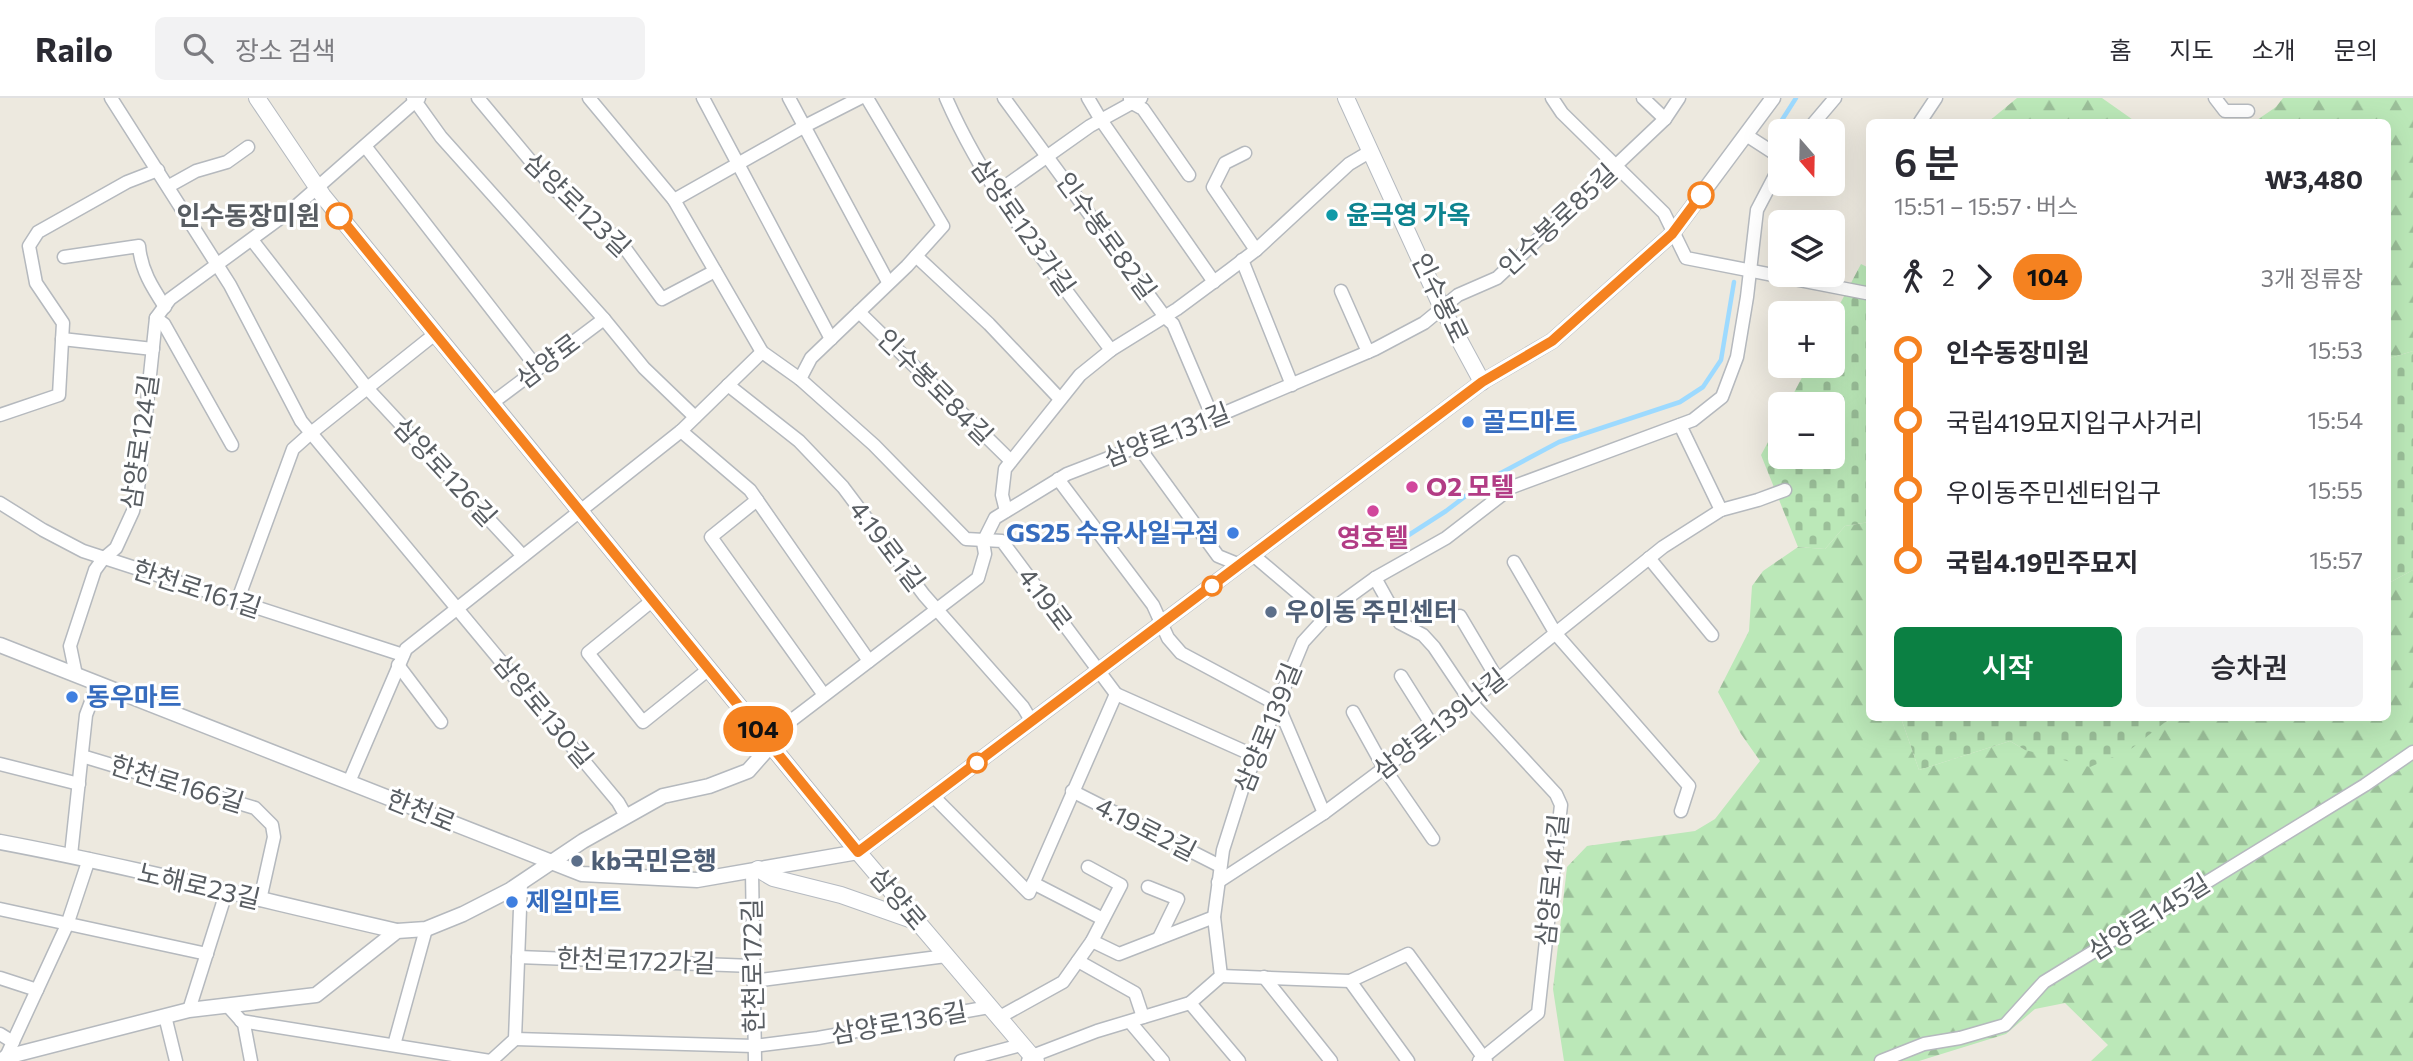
<!DOCTYPE html>
<html lang="ko">
<head>
<meta charset="utf-8">
<style>
	:root { --surface:#fff; --page:#f2f2f3; --text:#2b2b33; --muted:#7c7c81; --line:#e1e1e2; --accent:#0b8043 }
	body { margin:0; font-family:Commissioner,"Noto Sans KR",sans-serif; background:var(--page); color:var(--text); height:100vh; display:flex; flex-direction:column; font-size:26px; white-space:nowrap }
	* { box-sizing:border-box; margin:0 }
	p { font-size:23px; color:var(--muted) }
	.icon { flex:none; width:38px; height:38px; fill:none; stroke:currentColor; stroke-width:2; stroke-linecap:round; stroke-linejoin:round }
	.map { position:relative; flex:1; overflow:hidden }
	.side { position:absolute; left:1866px; top:21px; width:525px; height:602px; display:flex; flex-direction:column; background:var(--surface); border-radius:10px; box-shadow:0 7px 28px #0002 }
	.side>* { flex:none }
	.badge { padding:0 14px; border-radius:23px; font-size:24px; line-height:46px }
	.needle { width:46px; rotate:160deg }
	.tools { position:absolute; left:1768px; top:21px; display:grid; gap:14px }
	.tools a { display:grid; place-items:center; width:77px; height:77px; border-radius:10px; background:var(--surface); box-shadow:0 7px 28px #0002; font-size:35px }
	.map>.badge { position:absolute; translate:-50% -50%; box-shadow:0 0 0 4px #fff }
	.legs { display:flex; align-items:center; gap:10px; height:77px; padding:0 28px; font-size:23px }
	.legs p { margin-inline-start:auto }
	.summary { display:flex; align-items:center; justify-content:space-between; height:119px; padding:0 28px }
	h1 { font-size:38px; font-weight:600; line-height:52px }
	.action { display:flex; gap:14px; margin-top:auto; padding:14px 28px }
	.action a { flex:1; height:80px; border-radius:10px; background:var(--accent); color:#fff; font-size:28px; font-weight:600; line-height:80px; text-align:center }
	.action a+a { background:var(--page); color:var(--text) }
	ul { padding:0 28px; list-style:none }
	li { display:flex; align-items:center; gap:24px; height:70px; font-size:26px }
	li i { display:grid; place-items:center; width:10px; height:100%; margin:0 9px; background:currentColor }
	li i::after { content:''; width:18px; height:18px; margin:-9px; border:5px solid; border-radius:50%; background:var(--surface) }
	li p { margin-inline-start:auto }
	li:first-child i { background:linear-gradient(#0000 50%,currentColor 0) }
	li:last-child i { background:linear-gradient(currentColor 50%,#0000 0) }
	header { display:flex; align-items:center; gap:42px; box-sizing:border-box; height:98px; padding:0 35px; background:var(--surface); border-bottom:2px solid var(--line) }
	header strong { font-size:33px }
	nav { display:flex; gap:38px; margin-inline-start:auto; font-size:24px }
	.search { width:490px; height:63px; background:var(--page); display:flex; align-items:center; gap:18px; box-sizing:border-box; padding:0 24px; border-radius:10px; color:var(--muted); font-size:26px }
	.map>svg:first-child { display:block }
</style>
</head>
<body>
<header>
<strong>Railo</strong>
<div class="search"><svg class="icon" aria-label="search" viewBox="0 0 24 24"><circle cx="10" cy="10" r="6"/><path d="M15 15l6 6"/></svg>장소 검색</div>
<nav><a>홈</a><a>지도</a><a>소개</a><a>문의</a></nav>
</header>
<div class="map">
<svg width="2413" height="963" viewBox="0 0 2413 963">
	<defs>
		<pattern id="forest-firs" width="22" height="20" patternUnits="userSpaceOnUse" patternTransform="scale(1.75)"><rect width="22" height="20" fill="#bbe8b8"/><path d="M5 1l3.5 6h-7zM16 11l3.5 6h-7z" fill="#9bbf99"/></pattern>
		<pattern id="cemetery-stones" width="16" height="16" patternUnits="userSpaceOnUse" patternTransform="scale(1.75)"><rect width="16" height="16" fill="#bbe8b8"/><path d="M2 7V4a2 2 0 0 1 4 0v3zM10 15v-3a2 2 0 0 1 4 0v3z" fill="#9bbf99"/></pattern>
	</defs>
	<rect width="100%" height="100%" fill="#ede9df"/>
	<g fill="url(#forest-firs)">
		<polygon points="2017,0 2102,0 2136,24 1988,24"/>
		<polygon points="2283,0 2413,0 2413,253 2387,261 2387,24 2254,24 2276,9"/>
		<polygon points="1869,424 1869,620 1901,620 1919,672 2010,643 2025,652 2164,625 2175,620 2387,620 2387,486 2413,472 2413,963 2091,963 2108,947 2065,905 2035,911 2006,936 1919,963 1564,963 1553,891 1567,769 1587,748 1695,733 1715,721 1760,663 1741,636 1718,594 1749,533 1752,488 1763,473 1798,449 1825,451 1845,428"/>
	</g>
	<g fill="url(#cemetery-stones)">
		<polygon points="1861,166 1869,170 1869,424 1845,428 1825,451 1798,449 1761,357 1780,322 1780,359 1832,359 1832,306 1788,306 1808,268 1832,268 1832,221"/>
		<polygon points="2413,253 2413,472 2387,486 2387,261"/>
		<polygon points="1901,620 2175,620 2164,625 2131,651 2090,669 2025,652 2010,643 1919,672"/>
	</g>
	<g fill="none" stroke-linecap="round" stroke-linejoin="round">
		<g stroke="#9ddaff" stroke-width="4.5">
			<polyline points="1775,33 1796,0"/>
			<polyline points="1401,442 1446,413 1484,384 1559,344 1680,304 1703,289 1721,262 1734,184"/>
		</g>
		<g stroke="#b5b9be" stroke-width="15">
			<g id="minor">
				<polyline points="111,0 230,187 301,323 618,704 626,718"/>
				<polyline points="413,0 441,39 604,221 644,270 695,319"/>
				<polyline points="478,0 554,91 619,142 662,201 715,173"/>
				<polyline points="589,0 674,102 762,254 800,281 874,347 966,441 1002,443 1116,596 1029,795 933,698"/>
				<polyline points="703,0 831,241"/>
				<polyline points="789,0 888,184"/>
				<path d="M946,0C986,92 1051,172 1111,252"/>
				<polyline points="1004,0 1165,219 1173,226 1213,320"/>
				<polyline points="1088,0 1101,22 1214,184"/>
				<polyline points="1552,0 1562,15 1664,115 1686,160 1866,195"/>
				<polyline points="1643,0 1665,21"/>
				<polyline points="2215,0 2225,13 2248,13"/>
				<polyline points="1130,1 1132,5 1143,11 1189,77"/>
				<polyline points="1920,24 1936,0"/>
				<polyline points="1807,33 1835,0"/>
				<polyline points="1746,37 1780,59"/>
				<polyline points="365,48 538,271"/>
				<polyline points="1245,55 1225,65 1213,89 1256,152"/>
				<polyline points="169,88 196,73 227,64 248,49"/>
				<polyline points="997,94 1090,28 1141,0"/>
				<polyline points="674,102 805,28 860,0"/>
				<polyline points="252,142 367,290 523,458"/>
				<polyline points="916,158 989,226 1060,301"/>
				<path d="M64,159L139,148C141,172 152,189 165,209"/>
				<polyline points="1242,162 1292,287"/>
				<polyline points="1341,193 1368,254"/>
				<polyline points="859,214 1011,363"/>
				<polyline points="156,220 164,226 232,347"/>
				<polyline points="62,241 153,251"/>
				<polyline points="800,281 811,260 907,168 943,128 867,0"/>
				<polyline points="728,287 799,343 843,389 924,497 1023,609 1032,624"/>
				<polyline points="492,305 604,221"/>
				<polyline points="0,317 59,297 63,225 36,185 29,148 38,134 127,84 158,72"/>
				<polyline points="1680,327 1721,412"/>
				<polyline points="681,333 750,392 869,563"/>
				<polyline points="1138,348 1218,458 1240,467"/>
				<polyline points="1058,381 1153,507 1168,540 1181,555 1278,607 1324,715"/>
				<polyline points="757,402 711,439 824,597"/>
				<polyline points="0,405 43,432 83,453 403,557"/>
				<polyline points="1006,413 1002,397 1005,371 1080,277 1111,252 1177,211 1231,171 1256,152 1349,66 1371,53"/>
				<polyline points="1253,457 1326,519"/>
				<polyline points="1649,460 1712,537"/>
				<polyline points="1514,464 1556,536 1689,688 1681,713"/>
				<polyline points="1375,480 1400,525 1423,537 1434,549 1471,604 1556,696 1561,707 1538,915 1479,963"/>
				<polyline points="653,502 588,555 643,624 709,571"/>
				<polyline points="237,504 293,351 311,335 435,236"/>
				<polyline points="1460,518 1498,582"/>
				<polyline points="398,567 441,624"/>
				<polyline points="76,577 70,548 95,472 103,461 116,450 133,413 138,391 156,220 170,201 294,110 419,0"/>
				<polyline points="1401,578 1435,632"/>
				<polyline points="1116,596 1255,658"/>
				<polyline points="1353,614 1384,670 1433,741"/>
				<polyline points="771,647 784,628 978,480 985,456 983,444 995,420 1067,376 1222,316 1375,251 1424,225 1458,197 1497,180 1665,21 1679,0"/>
				<polyline points="82,658 255,710 272,727 274,739 260,802"/>
				<polyline points="0,666 79,686"/>
				<polyline points="349,684 406,551 681,333 762,254"/>
				<polyline points="1072,693 1220,768"/>
				<polyline points="71,757 86,617 98,585"/>
				<polyline points="752,773 755,963"/>
				<polyline points="1218,784 1324,715 1435,632 1663,449 1721,412 1758,402 1785,392"/>
				<polyline points="1033,785 1103,821"/>
				<polyline points="1148,789 1178,801 1159,840"/>
				<polyline points="0,811 207,856"/>
				<polyline points="1092,843 1119,856 1214,819"/>
				<polyline points="518,859 753,868"/>
				<polyline points="1078,863 1135,895 1143,919"/>
				<polyline points="1221,878 1350,883 1408,856 1486,963"/>
				<polyline points="1264,879 1331,963"/>
				<polyline points="0,880 37,892"/>
				<polyline points="753,883 946,858"/>
				<polyline points="1350,883 1408,963"/>
				<polyline points="1190,905 1239,963"/>
				<polyline points="227,907 244,926 251,963"/>
				<polyline points="189,912 226,795"/>
				<polyline points="165,918 176,963"/>
				<polyline points="998,920 1063,884 1092,843 1121,787 1088,769"/>
				<polyline points="241,923 490,963"/>
				<polyline points="1130,924 1163,963"/>
				<polyline points="0,936 13,944"/>
				<polyline points="515,941 754,948 818,940 989,909"/>
				<polyline points="394,947 426,831"/>
				<polyline points="6,959 67,827 89,761"/>
				<polyline points="491,963 515,941 521,785"/>
				<polyline points="961,963 1021,947"/>
				<polyline points="1028,963 1032,958 1097,933 1190,905 1221,878 1214,819 1223,752 1242,692 1303,544 1335,509 1375,480 1446,440 1512,389 1693,322 1722,299 1737,259 1747,199 1757,112 1780,68"/>
				<polyline points="1881,963 1924,946 1960,940 2005,927 2044,884 2365,687 2413,654"/>
			</g>
		</g>
		<g stroke="#b5b9be" stroke-width="17">
			<g id="tertiary">
				<polyline points="0,547 582,776 697,782 858,754 1482,284 1552,243 1672,136 1773,0"/>
				<path d="M0,744C133,769 265,803 397,833"/>
				<polyline points="2,963 6,959 189,912 316,897 397,833 426,831 463,816 510,792 583,743 663,698 709,688 748,673 771,647"/>
			</g>
		</g>
		<g stroke="#b5bac0" stroke-width="18">
			<g id="secondary">
				<polyline points="257,0 323,98 858,754 1036,963"/>
				<polyline points="1346,0 1442,210 1482,284"/>
				<polyline points="758,771 773,780 841,797 915,823"/>
			</g>
		</g>
		<use href="#minor" stroke="#fff" stroke-width="12"/>
		<use href="#tertiary" stroke="#fff" stroke-width="14"/>
		<use href="#secondary" stroke="#fff" stroke-width="16"/>
	</g>
	<g fill="none" stroke-linecap="round" stroke-linejoin="round">
		<g stroke="#fff" stroke-width="16">
			<polyline id="line-1" points="339,118 858,754 1482,284 1552,243 1672,136 1701,97"/>
		</g>
		<use href="#line-1" stroke="#f58220" stroke-width="10"/>
	</g>
	<g fill="#fff" stroke="#f58220" stroke-width="3.5">
		<circle cx="1701" cy="97" r="12"/>
		<circle cx="339" cy="118" r="12"/>
		<circle cx="1212" cy="488" r="9"/>
		<circle cx="977" cy="665" r="9"/>
	</g>
	<circle fill="#0f9aa8" stroke="#fff" stroke-width="2.5" cx="1332" cy="117" r="7"/>
	<g fill="#3f7fe0" stroke="#fff" stroke-width="2.5">
		<circle cx="1468" cy="324" r="7"/>
		<circle cx="1233" cy="435" r="7"/>
		<circle cx="72" cy="599" r="7"/>
		<circle cx="512" cy="804" r="7"/>
	</g>
	<g fill="#d1479c" stroke="#fff" stroke-width="2.5">
		<circle cx="1412" cy="389" r="7"/>
		<circle cx="1373" cy="413" r="7"/>
	</g>
	<g fill="#5c6f8a" stroke="#fff" stroke-width="2.5">
		<circle cx="1271" cy="514" r="7"/>
		<circle cx="577" cy="763" r="7"/>
	</g>
	<g text-anchor="middle" stroke-width="6" stroke-linejoin="round" paint-order="stroke">
		<g font-size="26" fill="#585d62" stroke="#fff">
			<text transform="translate(577 107) rotate(44)" y="9">삼양로123길</text>
			<text transform="translate(1558 122) rotate(-43)" y="9">인수봉로85길</text>
			<text transform="translate(1023 129) rotate(55)" y="9">삼양로123가길</text>
			<text transform="translate(1106 138) rotate(54)" y="9">인수봉로82길</text>
			<text transform="translate(1440 200) rotate(64)" y="9">인수봉로</text>
			<text transform="translate(548 263) rotate(-37)" y="9">삼양로</text>
			<text transform="translate(935 289) rotate(45)" y="9">인수봉로84길</text>
			<text transform="translate(1167 337) rotate(-21)" y="9">삼양로131길</text>
			<text transform="translate(140 344) rotate(-82)" y="9">삼양로124길</text>
			<text transform="translate(445 374) rotate(47)" y="9">삼양로126길</text>
			<text transform="translate(887 448) rotate(53)" y="9">4.19로1길</text>
			<text transform="translate(197 491) rotate(18)" y="9">한천로161길</text>
			<text transform="translate(1045 501) rotate(53)" y="9">4.19로</text>
			<text transform="translate(543 613) rotate(50)" y="9">삼양로130길</text>
			<text transform="translate(1440 626) rotate(-38)" y="9">삼양로139나길</text>
			<text transform="translate(1268 630) rotate(-68)" y="9">삼양로139길</text>
			<text transform="translate(177 686) rotate(17)" y="9">한천로166길</text>
			<text transform="translate(421 713) rotate(22)" y="9">한천로</text>
			<text transform="translate(1146 731) rotate(27)" y="9">4.19로2길</text>
			<text transform="translate(1552 782) rotate(-84)" y="9">삼양로141길</text>
			<text transform="translate(199 788) rotate(13)" y="9">노해로23길</text>
			<text transform="translate(898 801) rotate(50)" y="9">삼양로</text>
			<text transform="translate(2149 819) rotate(-32)" y="9">삼양로145길</text>
			<text transform="translate(636 863) rotate(2)" y="9">한천로172가길</text>
			<text transform="translate(753 868) rotate(-91)" y="9">한천로172길</text>
			<text transform="translate(899 925) rotate(-10)" y="9">삼양로136길</text>
		</g>
		<g font-size="26" font-weight="bold" fill="#0d838f" stroke="#fff" text-anchor="start">
			<text x="1346" y="126">윤극영 가옥</text>
		</g>
		<g font-size="26" font-weight="bold" fill="#585d62" stroke="#fff" text-anchor="end">
			<text x="320" y="127">인수동장미원</text>
		</g>
		<g font-size="26" font-weight="bold" fill="#366cbe" stroke="#fff" text-anchor="start">
			<text x="1482" y="333">골드마트</text>
			<text x="1219" y="444" text-anchor="end">GS25 수유사일구점</text>
			<text x="86" y="608">동우마트</text>
			<text x="526" y="813">제일마트</text>
		</g>
		<g font-size="26" font-weight="bold" fill="#b23c85" stroke="#fff" text-anchor="start">
			<text x="1426" y="398">O2 모텔</text>
			<text x="1373" y="449" text-anchor="middle">영호텔</text>
		</g>
		<g font-size="26" font-weight="bold" fill="#4e5e75" stroke="#fff" text-anchor="start">
			<text x="1285" y="523">우이동 주민센터</text>
			<text x="591" y="772">kb국민은행</text>
		</g>
	</g>
</svg>
<div class="tools">
<a><svg class="needle" viewBox="-14 -14 28 28"><path d="M0-13l5 13h-10z" fill="#e53935"/><path d="M0 13l5-13h-10z" fill="#7c7c81"/></svg></a>
<a><svg class="icon" aria-label="layers" viewBox="0 0 24 24"><path d="M12 4l9 5-9 5-9-5zM3 14l9 5 9-5"/></svg></a>
<a>+</a>
<a>−</a>
</div>
<b class="badge" style="left:758px;top:631px;background:#f58220;color:#111">104</b>
<section class="side">
<div class="summary"><div><h1>6 분</h1><p>15:51 – 15:57 · 버스</p></div><b>₩3,480</b></div>
<div class="legs"><svg class="icon" aria-label="walk" viewBox="0 0 24 24"><circle cx="13" cy="4" r="2"/><path d="M13 8l-2 6 4 7M11 14l-3 7M7 12l3-4h3l4 4"/></svg>2<svg class="icon" aria-label="forward" viewBox="0 0 24 24"><path d="M9 5l7 7-7 7"/></svg><b class="badge" style="background:#f58220;color:#111">104</b><p>3개 정류장</p></div>
<ul>
<li><i style="color:#f58220"></i><b>인수동장미원</b><p>15:53</p></li>
<li><i style="color:#f58220"></i><span>국립419묘지입구사거리</span><p>15:54</p></li>
<li><i style="color:#f58220"></i><span>우이동주민센터입구</span><p>15:55</p></li>
<li><i style="color:#f58220"></i><b>국립4.19민주묘지</b><p>15:57</p></li>
</ul>
<div class="action"><a>시작</a><a>승차권</a></div>
</section>
</div>
</body>
</html>
